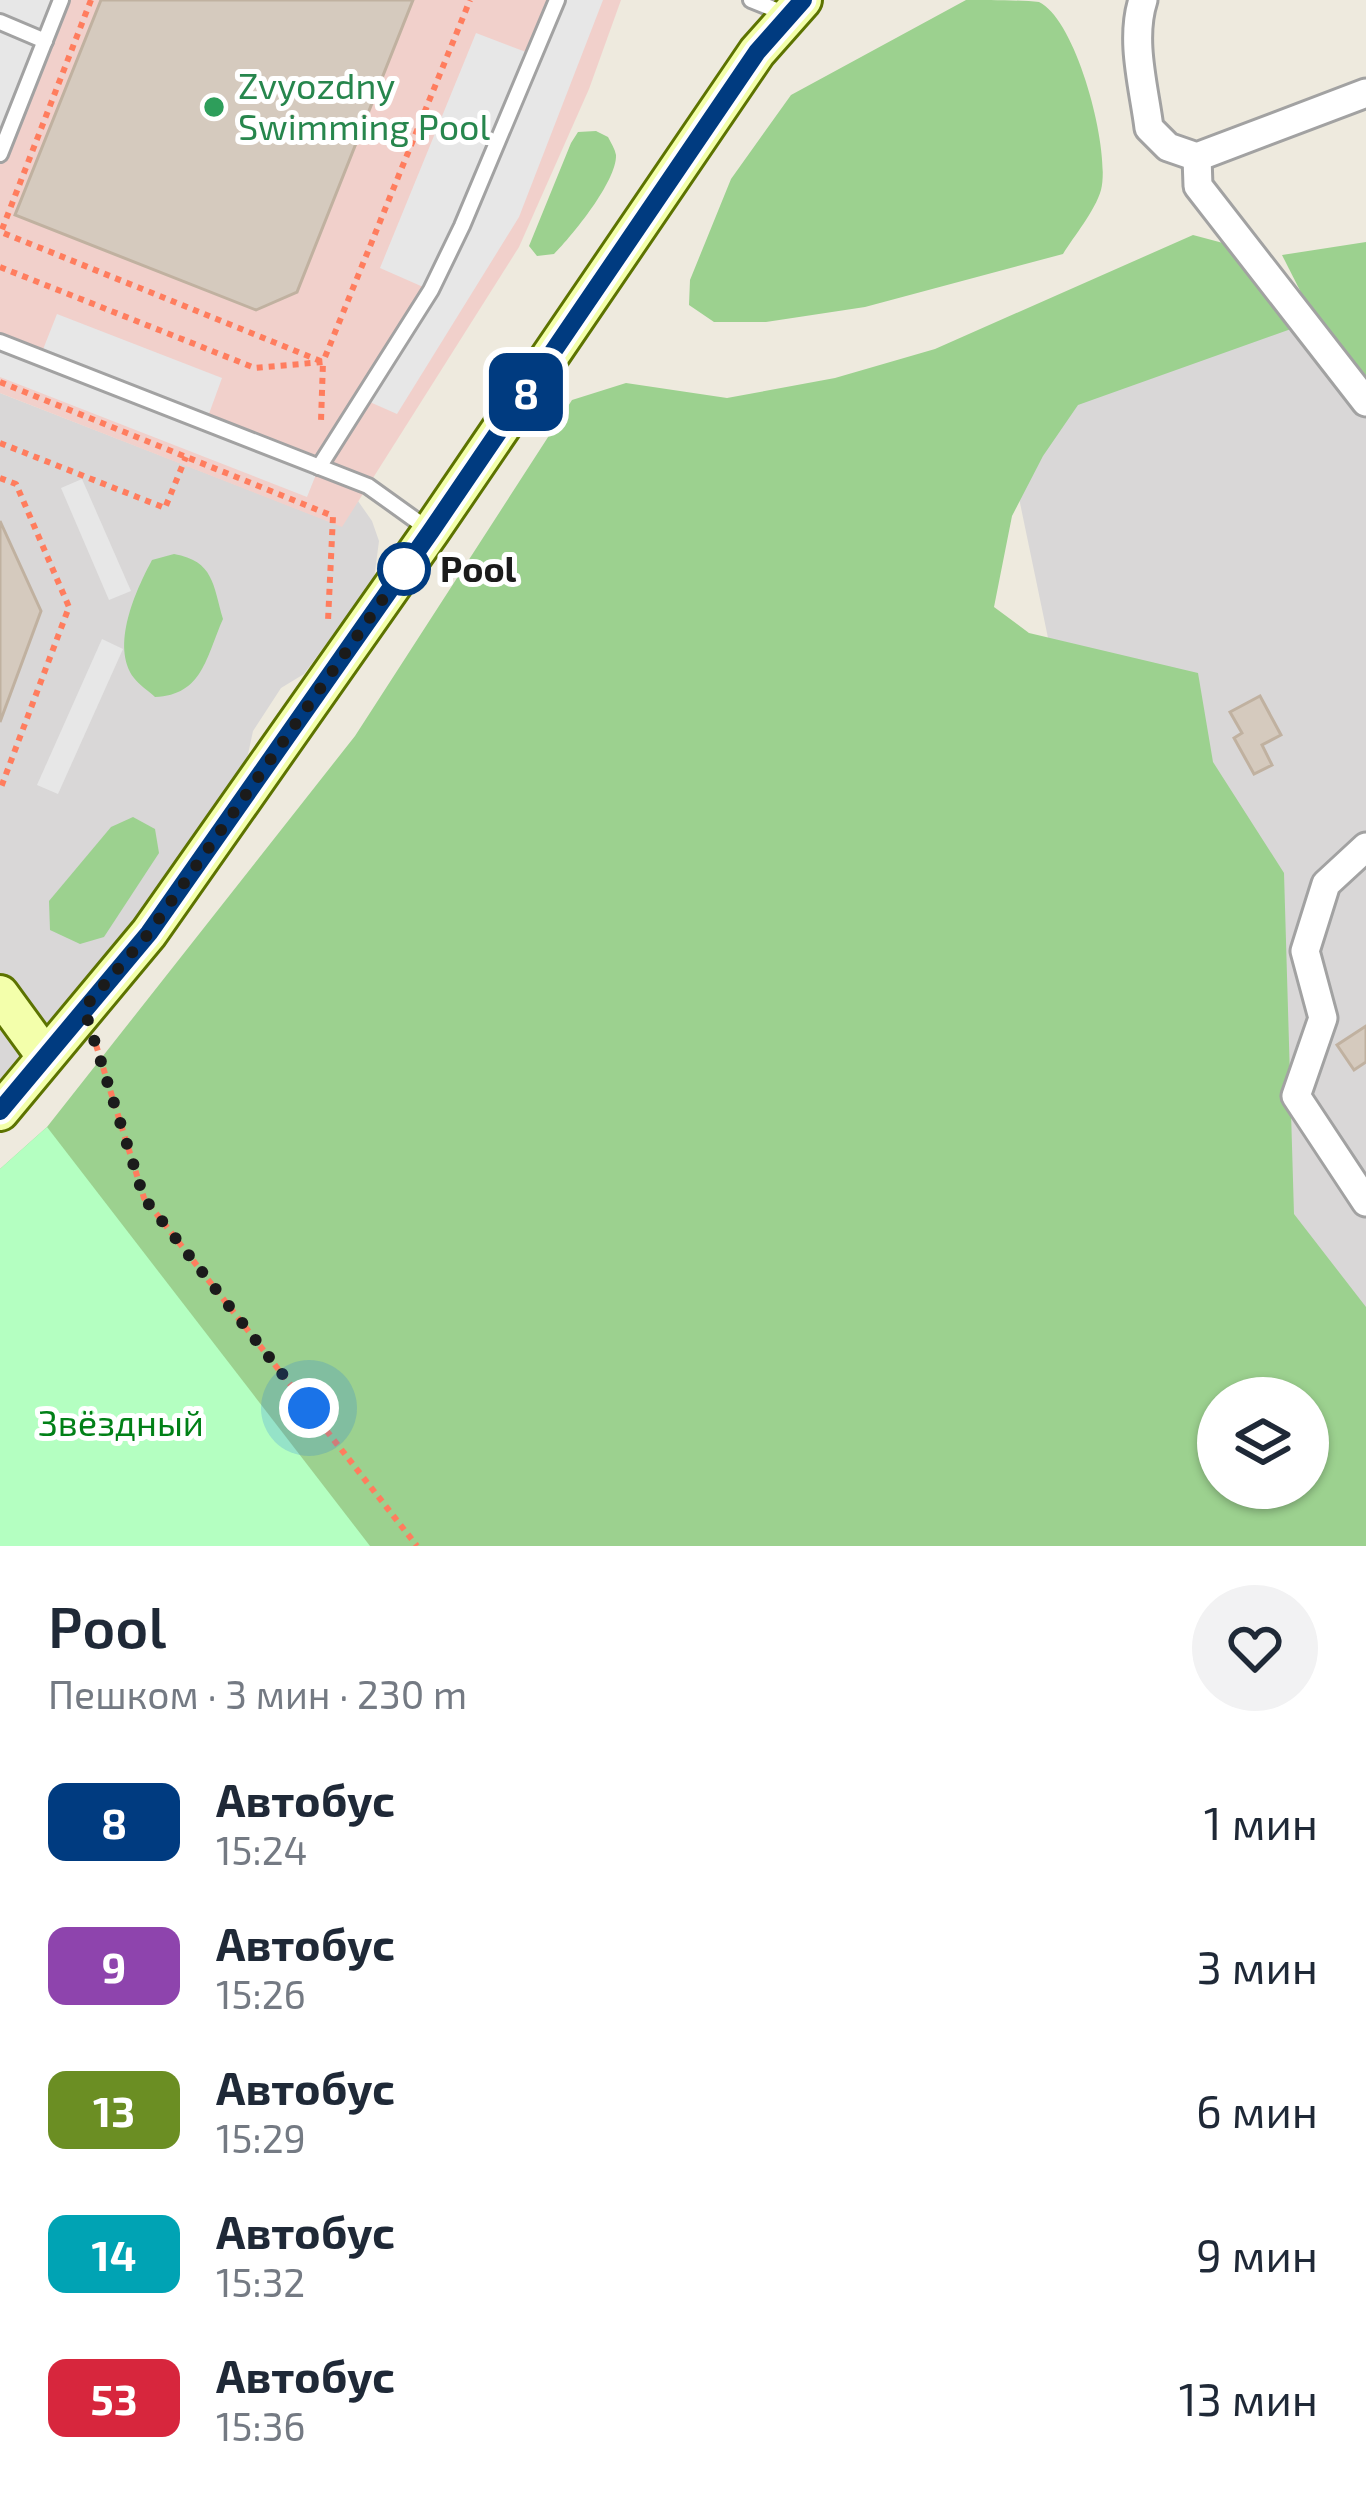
<!DOCTYPE html>
<html lang="ru">
<head>
<meta charset="utf-8">
<style>
	:root { --surface:#fff; --page:#f2f2f3; --text:#1f2937; --muted:#747a83 }
	body { margin:0; font-family:"Exo 2",sans-serif; background:var(--page); color:var(--text); height:100vh; display:flex; flex-direction:column; font-size:45px; white-space:nowrap }
	* { box-sizing:border-box; margin:0 }
	p { font-size:39px; color:var(--muted) }
	.icon { flex:none; width:66px; height:66px; fill:none; stroke:currentColor; stroke-width:2; stroke-linecap:round; stroke-linejoin:round }
	.map { position:relative; height:1546px; overflow:hidden }
	.sheet { display:flex; flex-direction:column; background:var(--surface); flex:1 }
	.sheet>* { flex:none }
	.badge { padding:0 24px; border-radius:18px; font-size:42px; line-height:78px }
	.buttons { position:absolute; left:1197px; top:1377px; display:grid; gap:24px }
	.buttons a { display:grid; place-items:center; width:132px; height:132px; border-radius:50%; background:var(--surface); box-shadow:0 3px 9px #0004; font-size:60px }
	.you { position:absolute; width:60px; height:60px; margin:-30px; border:9px solid #fff; border-radius:50%; background:#1a73e8; box-shadow:0 0 0 18px #1a73e833 }
	.map>.badge { position:absolute; translate:-50% -50%; box-shadow:0 0 0 6px #fff }
	.round { display:grid; place-items:center; flex:none; width:126px; height:126px; border-radius:63px; background:var(--page) }
	.overview { display:flex; align-items:center; justify-content:space-between; height:204px; padding:0 48px }
	h1 { font-size:57px; font-weight:600; line-height:90px }
	ul { padding:0; list-style:none }
	li { display:flex; align-items:center; gap:36px; height:144px; padding:0 48px }
	li div { flex:1 }
	li b { display:block; font-size:45px }
	li em { font-style:normal }
	li .badge { min-width:132px; font-weight:700; text-align:center }
	.map>svg:first-child { display:block }
</style>
</head>
<body>
<div class="map">
<svg width="1366" height="1546" viewBox="0 0 1366 1546">
	<rect width="100%" height="100%" fill="#eeeade"/>
	<g fill="#d9d7d7">
		<polygon points="1366,256 1366,1369 1106,917 1004,426 1302,306"/>
		<polygon points="0,393 341,526 358,501 372,521 379,541 374,579 304,674 281,688 253,731 247,759 182,857 69,1008 0,1086"/>
	</g>
	<polygon fill="#f1d0cb" points="0,0 621,0 589,89 519,247 342,527 0,393"/>
	<g fill="#9cd18f" fill-rule="evenodd">
		<path d="M966,0C986,0 1022,0 1039,2C1077,20 1111,151 1101,190C1095,211 1074,236 1063,254L865,307L766,322H714L689,305L690,280L731,179L791,95Z"/>
		<path d="M596,131L608,137C611,143 615,149 616,155C617,181 572,236 554,254L537,256L529,246L571,143L578,132Z"/>
		<path d="M1193,235L1223,243L1291,329L1078,405L1043,456L1012,516L994,607L1029,633L1198,673L1213,762L1284,873L1294,1214L1366,1307V1546H0V1169L47,1127L355,736L572,400L626,383L727,398L835,378L935,349ZM1218,1398H1308V1488H1218Z"/>
		<polygon points="1366,242 1366,380 1318,326 1282,255"/>
		<path d="M174,554C214,561 213,585 223,619C206,657 203,695 155,697C149,691 139,685 134,678C110,646 136,590 152,560Z"/>
		<polygon points="133,817 155,829 159,853 104,937 80,944 50,930 49,901 111,827"/>
	</g>
	<polygon fill="#b4ffc1" points="47,1127 370,1546 0,1546 0,1169"/>
	<g fill="#e7e7e7">
		<polygon points="0,0 61,0 0,154"/>
		<polygon points="557,0 603,0 519,217 397,414 363,399 430,290 380,268 476,33 534,55"/>
		<polygon points="57,314 222,378 206,422 319,467 307,497 0,377 0,342 40,357"/>
		<polygon points="82,479 131,591 109,600 61,488"/>
		<polygon points="102,639 123,649 58,794 37,785"/>
	</g>
	<g fill="#d5cabe" stroke="#c0b1a0" stroke-width="3">
		<polygon points="101,0 413,0 297,292 256,310 15,215"/>
		<polygon points="0,521 41,611 0,722"/>
		<polygon points="1260,696 1281,735 1262,745 1272,765 1254,774 1234,738 1242,733 1230,712"/>
		<polygon points="1366,1026 1366,1062 1354,1070 1337,1045"/>
	</g>
	<g fill="none" stroke-linecap="round" stroke-linejoin="round">
		<g stroke="#a2a2a2" stroke-width="20">
			<g id="lane">
				<polyline points="751,0 786,14"/>
				<polyline points="0,22 45,41"/>
				<polyline points="0,154 61,0"/>
				<polyline points="0,342 368,486 428,529"/>
				<polyline points="319,467 431,290 462,226 557,0"/>
			</g>
		</g>
		<g stroke="#a2a2a2" stroke-width="33">
			<g id="street">
				<path d="M1143,0C1130,40 1144,88 1149,128L1168,147L1197,157L1366,93"/>
				<polyline points="1197,157 1198,186 1366,402"/>
				<polyline points="1366,847 1326,884 1305,951 1323,1018 1296,1096 1366,1202"/>
			</g>
		</g>
		<g stroke="#5c7300" stroke-width="42">
			<g id="secondary">
				<polyline points="0,994 45,1056"/>
				<polyline points="0,1112 149,933 431,531 757,52 803,0"/>
			</g>
		</g>
		<g stroke="#ff7d5e" stroke-width="6" stroke-dasharray="6 6" stroke-linecap="butt">
			<polyline points="91,0 1,232 323,362 321,421"/>
			<polyline points="0,267 255,368 323,362 470,0"/>
			<polyline points="0,382 333,516 328,621"/>
			<polyline points="0,443 165,508 186,457"/>
			<polyline points="0,478 16,484 69,607 0,790"/>
			<polyline points="96,1045 144,1198 417,1546"/>
		</g>
		<use href="#lane" stroke="#fff" stroke-width="14"/>
		<use href="#street" stroke="#fff" stroke-width="27"/>
		<use href="#secondary" stroke="#f3ffab" stroke-width="36"/>
	</g>
	<g fill="none" stroke-linecap="round" stroke-linejoin="round">
		<g stroke="#fff" stroke-width="27">
			<polyline id="line" points="0,1111 149,933 431,531 757,52 803,0"/>
		</g>
		<use href="#line" stroke="#003b80" stroke-width="18"/>
		<polyline stroke="#1b1b1b" stroke-width="12" stroke-dasharray="0 21.6" points="309,1408 144,1198 84,1008 149,933 404,569"/>
	</g>
	<circle fill="#2e9e5b" stroke="#fff" stroke-width="4.5" cx="214" cy="107" r="12"/>
	<circle fill="#fff" stroke="#003b80" stroke-width="6" cx="404" cy="569" r="24"/>
	<g text-anchor="middle" stroke-width="10" stroke-linejoin="round" paint-order="stroke">
		<g font-size="36" fill="#27864d" stroke="#fff" text-anchor="start">
			<text x="238" y="99">Zvyozdny<tspan x="238" dy="41">Swimming Pool</tspan></text>
		</g>
		<g font-size="36" font-weight="bold" fill="#1b1b1b" stroke="#fff" text-anchor="start">
			<text x="440" y="582">Pool</text>
		</g>
		<g font-size="36" fill="#018017" stroke="#fff">
			<text x="121" y="1436">Звёздный</text>
		</g>
	</g>
</svg>
<div class="buttons">
<a><svg class="icon" aria-label="layers" viewBox="0 0 24 24"><path d="M12 4l9 5-9 5-9-5zM3 14l9 5 9-5"/></svg></a>
</div>
<div class="you" style="left:309px;top:1408px"></div>
<b class="badge" style="left:526px;top:392px;background:#003b80;color:#fff">8</b>
</div>
<section class="sheet">
<div class="overview"><div><h1>Pool</h1><p>Пешком · 3 мин · 230 m</p></div><a class="round"><svg class="icon" aria-label="heart" viewBox="0 0 24 24"><path d="M12 20l-8-8c-3-5 5-10 8-4 3-6 11-1 8 4z"/></svg></a></div>
<ul>
<li><span class="badge" style="background:#003b80;color:#fff">8</span><div><b>Автобус</b><p>15:24</p></div><em>1 мин</em></li>
<li><span class="badge" style="background:#8e44ad;color:#fff">9</span><div><b>Автобус</b><p>15:26</p></div><em>3 мин</em></li>
<li><span class="badge" style="background:#6b8e23;color:#fff">13</span><div><b>Автобус</b><p>15:29</p></div><em>6 мин</em></li>
<li><span class="badge" style="background:#00a3b4;color:#fff">14</span><div><b>Автобус</b><p>15:32</p></div><em>9 мин</em></li>
<li><span class="badge" style="background:#d7263d;color:#fff">53</span><div><b>Автобус</b><p>15:36</p></div><em>13 мин</em></li>
</ul>
</section>
</body>
</html>
